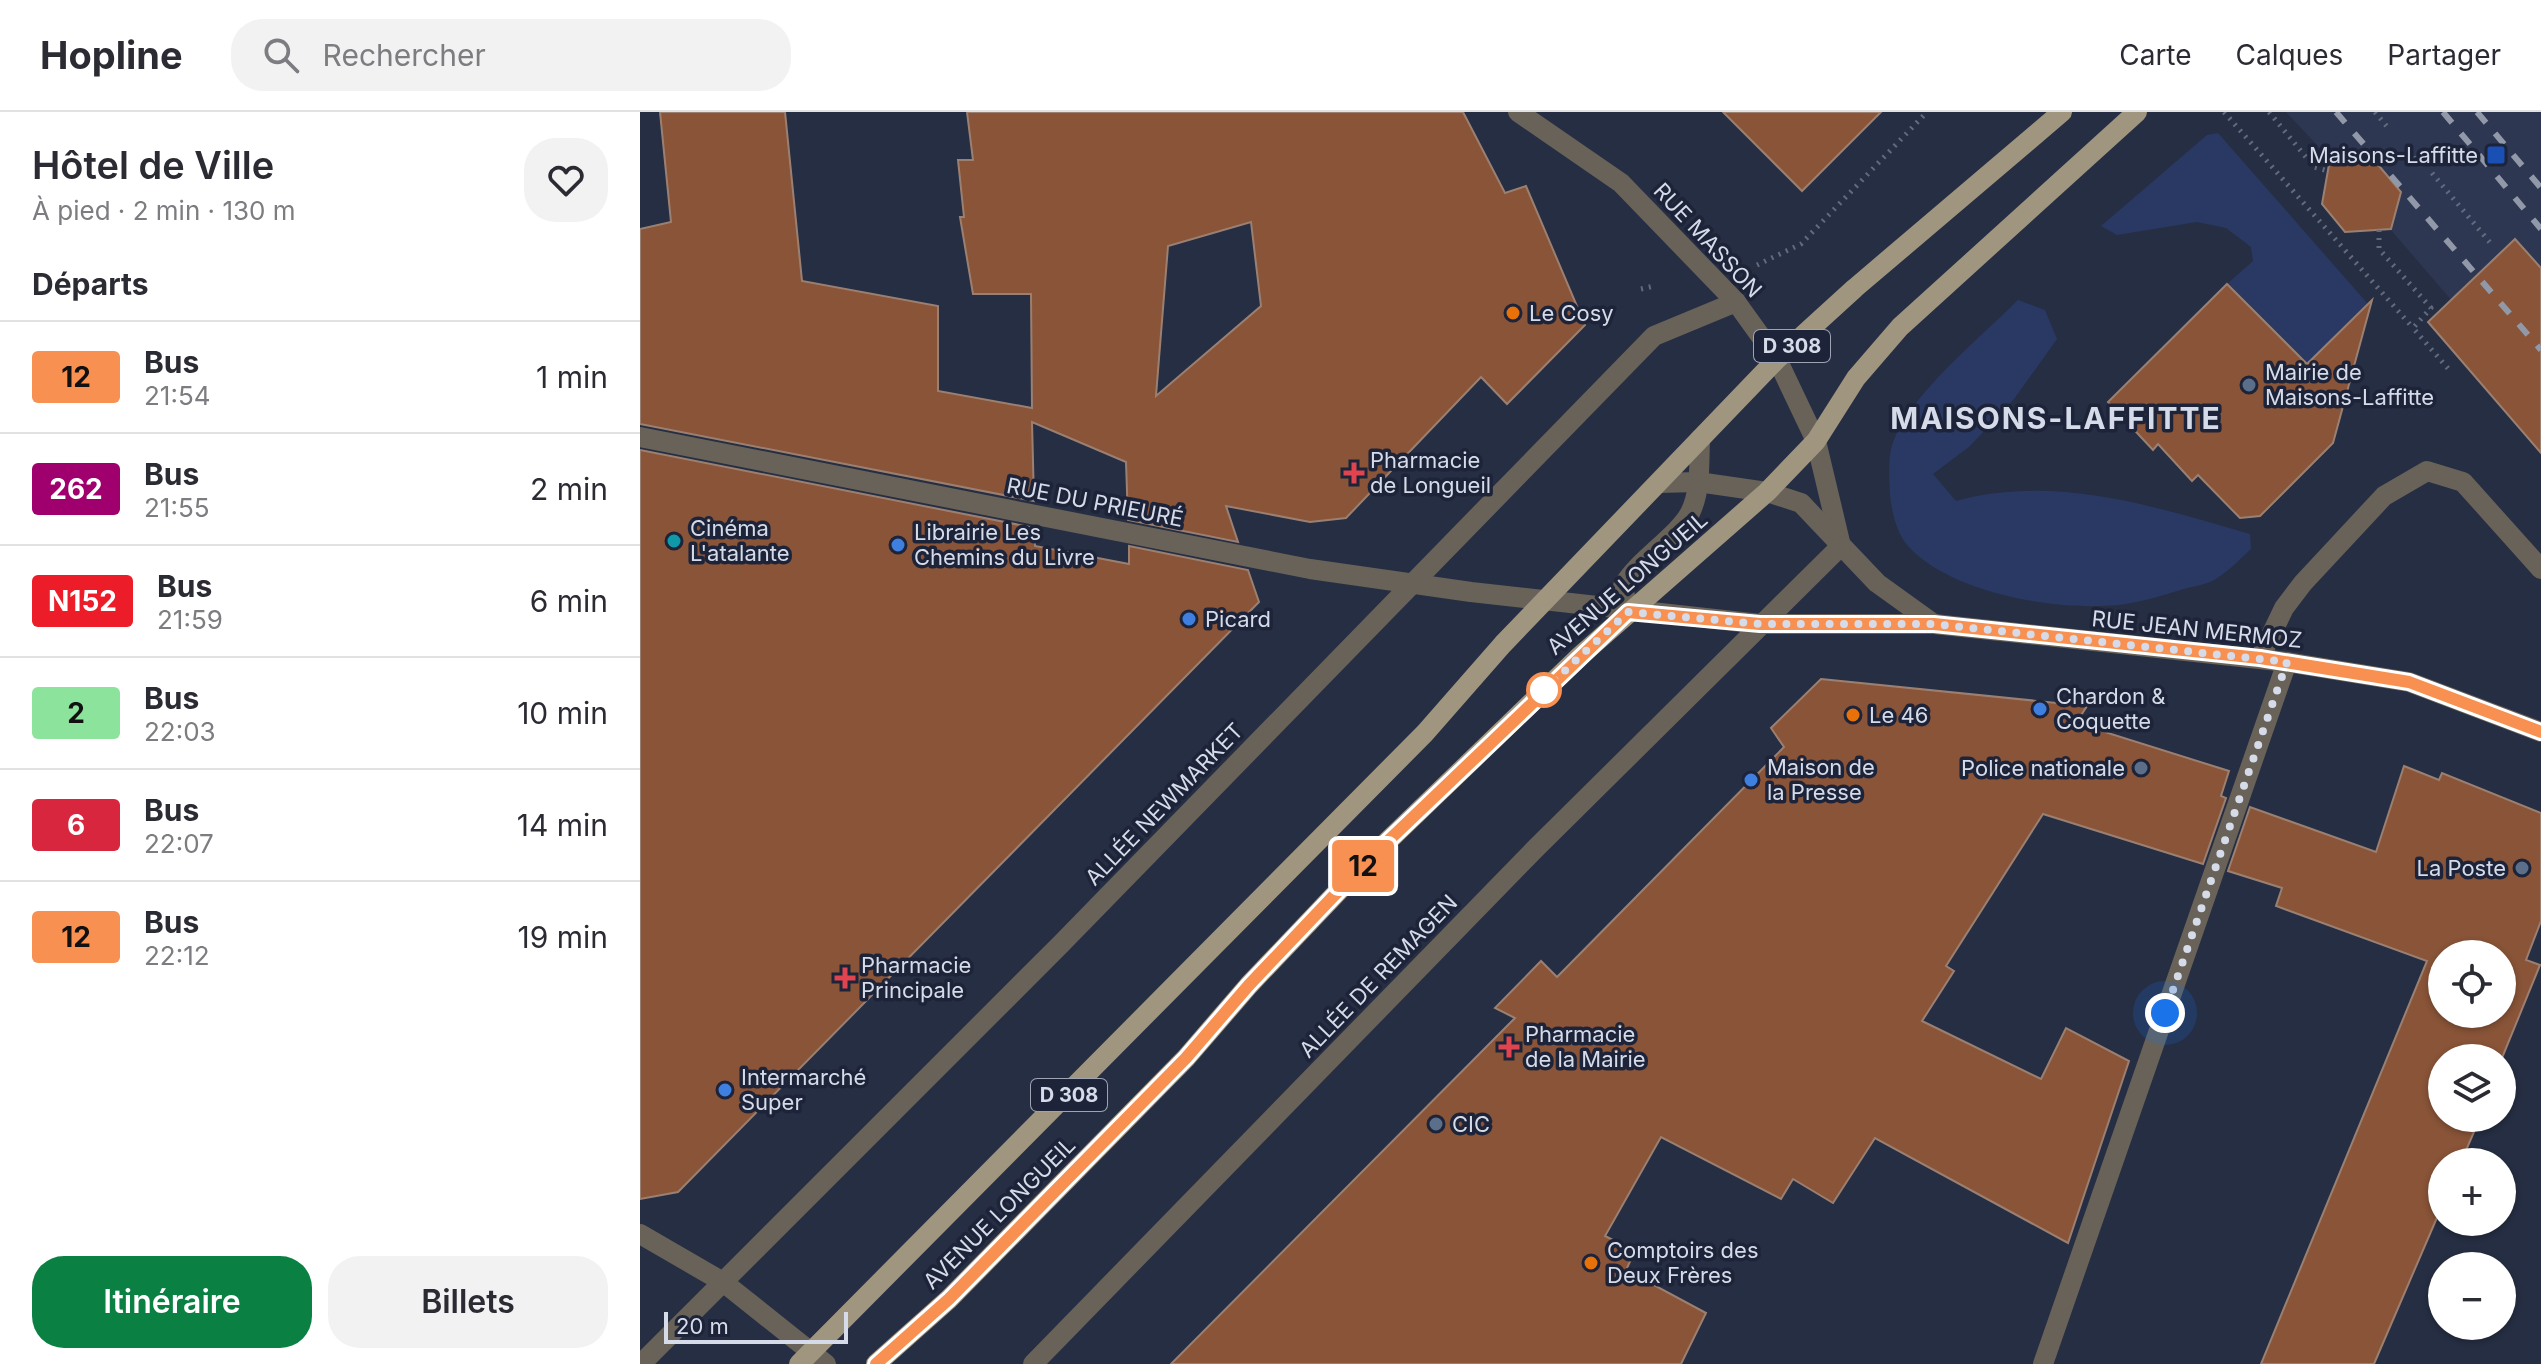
<!DOCTYPE html>
<html lang="fr">
<head>
<meta charset="utf-8">
<style>
	:root { --surface:#fff; --page:#f2f2f3; --text:#2b2b33; --muted:#7c7c81; --line:#e1e1e2; --accent:#0b8043 }
	body { margin:0; font-family:Inter,sans-serif; background:var(--page); color:var(--text); height:100vh; display:flex; flex-direction:column; font-size:30px; white-space:nowrap }
	* { box-sizing:border-box; margin:0 }
	p { font-size:26px; color:var(--muted) }
	.icon { flex:none; width:44px; height:44px; fill:none; stroke:currentColor; stroke-width:2; stroke-linecap:round; stroke-linejoin:round }
	.map { position:relative; flex:1; overflow:hidden }
	.drawer { display:flex; flex-direction:column; background:var(--surface); width:640px }
	.drawer>* { flex:none }
	.badge { padding:0 16px; border-radius:6px; font-size:28px; line-height:52px }
	.fabs { position:absolute; left:1788px; top:828px; display:grid; gap:16px }
	.fabs a { display:grid; place-items:center; width:88px; height:88px; border-radius:50%; background:var(--surface); box-shadow:0 2px 6px #0004; font-size:40px }
	.scale { position:absolute; left:24px; bottom:20px; width:184px; box-sizing:border-box; padding-left:8px; border:4px solid #d5dbe8; border-top:0; font-size:22px; line-height:28px; white-space:nowrap; color:#d5dbe8; -webkit-text-stroke:6px #1d2439; paint-order:stroke }
	.you { position:absolute; width:40px; height:40px; margin:-20px; border:6px solid #fff; border-radius:50%; background:#1a73e8; box-shadow:0 0 0 12px #1a73e833 }
	.map>.badge { position:absolute; translate:-50% -50%; box-shadow:0 0 0 4px #fff }
	h2 { padding:0 32px; font-size:30px; line-height:72px }
	.round { display:grid; place-items:center; flex:none; width:84px; height:84px; border-radius:32px; background:var(--page) }
	.summary { display:flex; align-items:center; justify-content:space-between; height:136px; padding:0 32px }
	h1 { font-size:38px; font-weight:600; line-height:60px }
	.primary-button { display:flex; gap:16px; margin-top:auto; padding:16px 32px }
	.primary-button a { flex:1; height:92px; border-radius:32px; background:var(--accent); color:#fff; font-size:32px; font-weight:600; line-height:92px; text-align:center }
	.primary-button a+a { background:var(--page); color:var(--text) }
	ul { padding:0; list-style:none }
	li { display:flex; align-items:center; gap:24px; height:112px; padding:0 32px; border-top:2px solid var(--line) }
	li div { flex:1 }
	li b { display:block; font-size:30px }
	li em { font-style:normal }
	li .badge { min-width:88px; font-weight:700; text-align:center }
	header { display:flex; align-items:center; gap:48px; box-sizing:border-box; height:112px; padding:0 40px; background:var(--surface); border-bottom:2px solid var(--line) }
	header strong { font-size:38px }
	nav { display:flex; gap:44px; margin-inline-start:auto; font-size:28px }
	.search { width:560px; height:72px; background:var(--page); display:flex; align-items:center; gap:20px; box-sizing:border-box; padding:0 28px; border-radius:32px; color:var(--muted); font-size:30px }
	main { display:flex; flex:1; min-height:0 }
	.map>svg:first-child { display:block }
</style>
</head>
<body>
<header>
<strong>Hopline</strong>
<div class="search"><svg class="icon" aria-label="search" viewBox="0 0 24 24"><circle cx="10" cy="10" r="6"/><path d="M15 15l6 6"/></svg>Rechercher</div>
<nav><a>Carte</a><a>Calques</a><a>Partager</a></nav>
</header>
<main>
<section class="drawer">
<div class="summary"><div><h1>Hôtel de Ville</h1><p>À pied · 2 min · 130 m</p></div><a class="round"><svg class="icon" aria-label="heart" viewBox="0 0 24 24"><path d="M12 20l-8-8c-3-5 5-10 8-4 3-6 11-1 8 4z"/></svg></a></div>
<h2>Départs</h2>
<ul>
<li><span class="badge" style="background:#f79050;color:#111">12</span><div><b>Bus</b><p>21:54</p></div><em>1 min</em></li>
<li><span class="badge" style="background:#a0006e;color:#fff">262</span><div><b>Bus</b><p>21:55</p></div><em>2 min</em></li>
<li><span class="badge" style="background:#ed1c29;color:#fff">N152</span><div><b>Bus</b><p>21:59</p></div><em>6 min</em></li>
<li><span class="badge" style="background:#8ce39c;color:#111">2</span><div><b>Bus</b><p>22:03</p></div><em>10 min</em></li>
<li><span class="badge" style="background:#d7263d;color:#fff">6</span><div><b>Bus</b><p>22:07</p></div><em>14 min</em></li>
<li><span class="badge" style="background:#f79050;color:#111">12</span><div><b>Bus</b><p>22:12</p></div><em>19 min</em></li>
</ul>
<div class="primary-button"><a>Itinéraire</a><a>Billets</a></div>
</section>
<div class="map">
<svg width="1901" height="1252" viewBox="0 0 1901 1252">
	<rect width="100%" height="100%" fill="#262e43"/>
	<polygon fill="#2d3752" points="1646,0 1901,0 1901,292 1751,118 1705,121 1682,92 1689,46"/>
	<g fill="#2a3963">
		<polygon points="1578,21 1728,192 1663,256 1587,172 1613,149 1611,135 1586,116 1557,110 1477,123 1461,114 1567,23"/>
		<path d="M1378,188L1405,198L1417,227L1374,287L1330,334L1293,362L1316,389C1415,362 1513,394 1610,422L1611,437C1600,447 1587,461 1574,468C1565,473 1554,474 1544,477C1517,485 1490,494 1461,494C1403,496 1309,479 1268,434C1256,420 1252,400 1250,383C1249,363 1247,341 1256,323C1277,277 1342,224 1378,188Z"/>
	</g>
	<g fill="#895438" stroke="#9b8072" stroke-width="2" fill-rule="evenodd">
		<path d="M20,0H145L162,169L298,194V279L392,296L391,182H333L320,105H324L318,48H333L327,0H823L865,81L886,74L945,213L867,292L841,265L706,406L670,410L586,394L598,430L488,408L486,350L392,310L394,389L0,312V117L31,110ZM611,110L621,194L516,284L528,134Z"/>
		<polygon points="1083,0 1241,0 1162,79"/>
		<polygon points="1729,42 1761,80 1751,117 1705,120 1682,92 1690,47"/>
		<polygon points="1875,127 1901,156 1901,341 1788,210"/>
		<polygon points="1587,172 1667,252 1732,188 1693,331 1620,404 1600,406 1558,363 1552,369 1518,332 1513,338 1468,290"/>
		<polygon points="0,338 395,416 395,434 489,452 489,434 608,458 619,490 38,1080 0,1087"/>
		<polygon points="1181,567 1447,594 1436,611 1589,659 1581,684 1586,686 1563,752 1403,702 1306,854 1314,859 1282,909 1401,967 1426,916 1489,949 1428,1131 1235,1026 1193,1091 1153,1067 1141,1087 1021,1025 965,1124 995,1139 986,1158 1066,1201 1041,1252 531,1252 875,906 855,896 901,849 917,865 1144,635 1131,616"/>
		<path d="M1764,654L1799,668L1802,661L1901,701V809L1886,848L1900,853L1862,946H1802V1006H1840L1821,1050H1802V1094L1734,1252H1621L1787,849L1636,794L1642,776L1588,759L1610,695L1736,740ZM1802,842H1862V902H1802Z"/>
	</g>
	<g fill="none" stroke-linecap="round" stroke-linejoin="round">
		<g stroke="#626a7c" stroke-width="5" stroke-dasharray="2 6" stroke-linecap="butt">
			<polyline points="1584,0 1773,216"/>
			<polyline points="1629,0 1674,55 1688,59"/>
			<polyline points="1735,0 1749,17"/>
			<polyline points="1769,38 1774,46"/>
			<polyline points="1792,61 1852,133"/>
			<polyline points="1739,118 1739,137 1791,196 1773,216 1811,260"/>
			<polyline points="1117,153 1161,132 1287,0"/>
			<polyline points="1001,177 1014,174"/>
		</g>
		<g stroke="#686258" stroke-width="20">
			<polyline points="1620,546 1644,496 1663,471 1744,384 1787,359 1823,370 1901,457"/>
			<polyline points="1403,1252 1647,550"/>
		</g>
		<g stroke="#686258" stroke-width="20">
			<polyline points="878,0 981,71 1096,190 1137,247 1176,329 1201,434"/>
			<polyline points="0,325 670,457 831,480 1120,512 1294,512 1647,550 1769,570 1901,620"/>
			<polyline points="1019,371 1058,370 1127,380 1161,391 1237,471 1294,512"/>
			<path d="M988,500L983,474C999,447 1038,424 1050,401C1061,379 1059,351 1060,327"/>
			<polyline points="0,1122 83,1170 186,1252"/>
			<polyline points="1,1252 421,832 1014,224 1096,190"/>
			<polyline points="393,1252 895,737 1201,434"/>
		</g>
		<g stroke="#a0957f" stroke-width="20">
			<polyline points="159,1252 785,621 863,532 1137,247 1215,176 1422,0"/>
			<polyline points="236,1252 309,1187 546,946 609,873 725,751 940,544 1127,380 1176,329 1216,266 1260,215 1497,0"/>
		</g>
		<g stroke="#9198a8" stroke-width="6" stroke-dasharray="14 14" stroke-linecap="butt">
			<polyline points="1696,0 1901,238"/>
			<polyline points="1803,0 1901,117"/>
			<polyline points="1837,0 1901,76"/>
		</g>
	</g>
	<g fill="none" stroke-linecap="round" stroke-linejoin="round">
		<g stroke="#fff" stroke-width="18">
			<polyline id="line" points="236,1252 309,1187 546,946 609,873 725,751 988,500 1120,512 1294,512 1620,546 1769,570 1901,620"/>
		</g>
		<use href="#line" stroke="#f79050" stroke-width="12"/>
		<polyline stroke="#d5dbe8" stroke-width="8" stroke-dasharray="0 14.4" points="904,578 988,500 1120,512 1294,512 1647,550 1525,901"/>
	</g>
	<rect fill="#1a4fb4" stroke="#1d2439" stroke-width="3" x="1846" y="33" width="20" height="20" rx="4"/>
	<g fill="#e8710a" stroke="#1d2439" stroke-width="3">
		<circle cx="873" cy="201" r="8"/>
		<circle cx="1213" cy="603" r="8"/>
		<circle cx="951" cy="1151" r="8"/>
	</g>
	<g fill="#5c6f8a" stroke="#1d2439" stroke-width="3">
		<circle cx="1609" cy="273" r="8"/>
		<circle cx="1501" cy="656" r="8"/>
		<circle cx="1882" cy="756" r="8"/>
		<circle cx="796" cy="1012" r="8"/>
	</g>
	<g fill="#e0444e" stroke="#1d2439" stroke-width="3">
		<path d="M710 349h8v8h8v8h-8v8h-8v-8h-8v-8h8z"/>
		<path d="M201 854h8v8h8v8h-8v8h-8v-8h-8v-8h8z"/>
		<path d="M865 923h8v8h8v8h-8v8h-8v-8h-8v-8h8z"/>
	</g>
	<circle fill="#0f9aa8" stroke="#1d2439" stroke-width="3" cx="34" cy="429" r="8"/>
	<g fill="#3f7fe0" stroke="#1d2439" stroke-width="3">
		<circle cx="258" cy="433" r="8"/>
		<circle cx="549" cy="507" r="8"/>
		<circle cx="1400" cy="597" r="8"/>
		<circle cx="1111" cy="668" r="8"/>
		<circle cx="85" cy="978" r="8"/>
	</g>
	<circle fill="#fff" stroke="#f79050" stroke-width="4" cx="904" cy="578" r="16"/>
	<g text-anchor="middle" stroke-width="7" stroke-linejoin="round" paint-order="stroke">
		<g fill="#1d2439" stroke="#9ea4b4" stroke-width="2">
			<rect x="1114" y="218" width="76" height="32" rx="6"/>
			<rect x="391" y="967" width="76" height="32" rx="6"/>
		</g>
		<g font-size="20" font-weight="bold" fill="#d5dbe8">
			<text x="1152" y="241">D 308</text>
			<text x="429" y="990">D 308</text>
		</g>
		<g font-size="22" fill="#d5dbe8" stroke="#1d2439" text-anchor="start">
			<text x="1838" y="51" text-anchor="end">Maisons-Laffitte</text>
			<text x="889" y="209">Le Cosy</text>
			<text x="1625" y="268">Mairie de<tspan x="1625" dy="25">Maisons-Laffitte</tspan></text>
			<text x="730" y="356">Pharmacie<tspan x="730" dy="25">de Longueil</tspan></text>
			<text x="50" y="424">Cinéma<tspan x="50" dy="25">L'atalante</tspan></text>
			<text x="274" y="428">Librairie Les<tspan x="274" dy="25">Chemins du Livre</tspan></text>
			<text x="565" y="515">Picard</text>
			<text x="1416" y="592">Chardon &amp;<tspan x="1416" dy="25">Coquette</tspan></text>
			<text x="1229" y="611">Le 46</text>
			<text x="1127" y="663">Maison de<tspan x="1127" dy="25">la Presse</tspan></text>
			<text x="1485" y="664" text-anchor="end">Police nationale</text>
			<text x="1866" y="764" text-anchor="end">La Poste</text>
			<text x="221" y="861">Pharmacie<tspan x="221" dy="25">Principale</tspan></text>
			<text x="885" y="930">Pharmacie<tspan x="885" dy="25">de la Mairie</tspan></text>
			<text x="101" y="973">Intermarché<tspan x="101" dy="25">Super</tspan></text>
			<text x="812" y="1020">CIC</text>
			<text x="967" y="1146">Comptoirs des<tspan x="967" dy="25">Deux Frères</tspan></text>
		</g>
		<g font-size="22" fill="#d5dbe8" stroke="#1d2439">
			<text transform="translate(1068 128) rotate(47)" y="8">RUE MASSON</text>
			<text transform="translate(455 390) rotate(11)" y="8">RUE DU PRIEURÉ</text>
			<text transform="translate(987 471) rotate(-41)" y="8">AVENUE LONGUEIL</text>
			<text transform="translate(1557 517) rotate(6)" y="8">RUE JEAN MERMOZ</text>
			<text transform="translate(524 692) rotate(-46)" y="8">ALLÉE NEWMARKET</text>
			<text transform="translate(738 864) rotate(-46)" y="8">ALLÉE DE REMAGEN</text>
			<text transform="translate(359 1101) rotate(-45)" y="8">AVENUE LONGUEIL</text>
		</g>
		<g font-size="30" font-weight="bold" letter-spacing="2" fill="#d5dbe8" stroke="#1d2439">
			<text x="1416" y="317">MAISONS-LAFFITTE</text>
		</g>
	</g>
</svg>
<div class="fabs">
<a><svg class="icon" aria-label="locate" viewBox="0 0 24 24"><circle cx="12" cy="12" r="6"/><path d="M12 2v4M12 18v4M2 12h4M18 12h4"/></svg></a>
<a><svg class="icon" aria-label="layers" viewBox="0 0 24 24"><path d="M12 4l9 5-9 5-9-5zM3 14l9 5 9-5"/></svg></a>
<a>+</a>
<a>−</a>
</div>
<div class="scale">20 m</div>
<div class="you" style="left:1525px;top:901px"></div>
<b class="badge" style="left:723px;top:754px;background:#f79050;color:#111">12</b>
</div>
</main>
</body>
</html>
